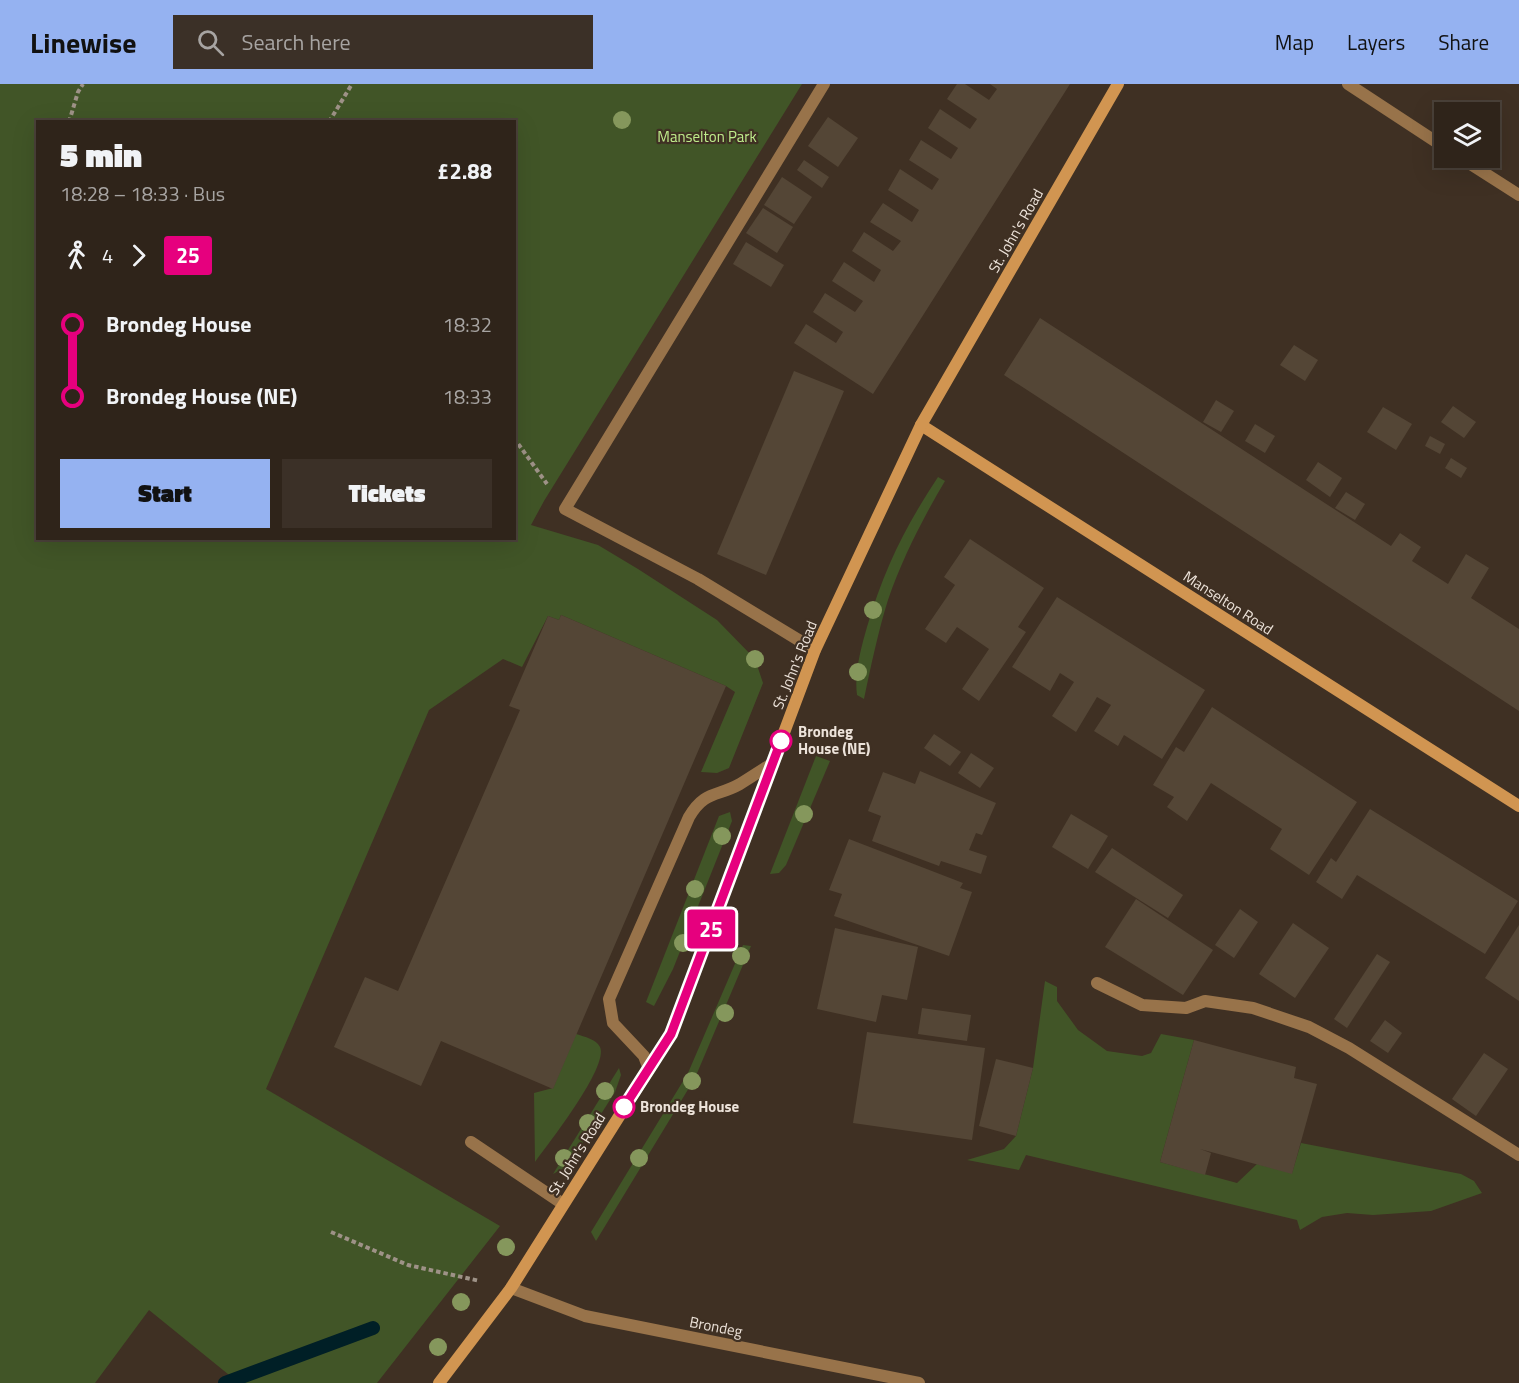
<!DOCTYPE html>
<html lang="en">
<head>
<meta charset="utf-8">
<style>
	:root { --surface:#2f241a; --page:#3b3027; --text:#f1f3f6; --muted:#a7a4a2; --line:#4a4139; --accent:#95b2f1 }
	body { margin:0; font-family:"Titillium Web",sans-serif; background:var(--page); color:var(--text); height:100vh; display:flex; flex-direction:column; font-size:22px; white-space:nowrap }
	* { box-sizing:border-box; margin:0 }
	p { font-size:20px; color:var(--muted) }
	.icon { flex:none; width:33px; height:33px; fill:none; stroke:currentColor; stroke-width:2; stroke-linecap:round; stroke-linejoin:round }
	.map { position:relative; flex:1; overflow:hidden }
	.drawer { position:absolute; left:36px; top:36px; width:480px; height:420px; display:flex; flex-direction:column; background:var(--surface); border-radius:0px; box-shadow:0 6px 24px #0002,0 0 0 2px var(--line) }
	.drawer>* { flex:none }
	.badge { padding:0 12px; border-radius:4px; font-size:21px; line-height:39px }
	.tools { position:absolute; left:1434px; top:18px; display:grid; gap:12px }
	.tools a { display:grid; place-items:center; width:66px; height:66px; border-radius:0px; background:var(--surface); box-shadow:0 6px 24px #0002,0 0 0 2px var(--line); font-size:30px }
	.map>.badge { position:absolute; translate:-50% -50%; box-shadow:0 0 0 3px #fff }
	.legs { display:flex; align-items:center; gap:9px; height:66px; padding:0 24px; font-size:20px }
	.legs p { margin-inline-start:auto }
	.head { display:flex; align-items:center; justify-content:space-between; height:102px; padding:0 24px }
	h1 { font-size:33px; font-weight:800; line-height:45px }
	.primary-button { display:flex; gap:12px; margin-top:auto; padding:12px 24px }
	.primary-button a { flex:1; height:69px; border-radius:0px; background:var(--accent); color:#111; font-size:24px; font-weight:800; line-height:69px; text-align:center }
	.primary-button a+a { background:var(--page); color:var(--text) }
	ul { padding:0 24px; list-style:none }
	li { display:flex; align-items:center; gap:21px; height:72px; font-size:22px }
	li i { display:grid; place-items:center; width:9px; height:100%; margin:0 8px; background:currentColor }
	li i::after { content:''; width:15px; height:15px; margin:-8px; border:4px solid; border-radius:50%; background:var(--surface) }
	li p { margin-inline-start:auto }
	li:first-child i { background:linear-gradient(#0000 50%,currentColor 0) }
	li:last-child i { background:linear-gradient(currentColor 50%,#0000 0) }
	header { display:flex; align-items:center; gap:36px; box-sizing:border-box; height:84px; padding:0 30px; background:var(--accent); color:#111 }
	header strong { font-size:28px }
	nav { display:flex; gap:33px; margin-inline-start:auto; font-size:21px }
	.search { width:420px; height:54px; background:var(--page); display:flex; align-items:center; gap:15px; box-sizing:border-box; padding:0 21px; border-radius:0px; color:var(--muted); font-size:22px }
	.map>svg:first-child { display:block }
</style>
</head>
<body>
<header>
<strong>Linewise</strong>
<div class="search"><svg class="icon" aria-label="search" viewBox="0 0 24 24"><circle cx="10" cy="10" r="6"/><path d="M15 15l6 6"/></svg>Search here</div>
<nav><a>Map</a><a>Layers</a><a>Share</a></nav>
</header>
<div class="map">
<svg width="1519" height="1299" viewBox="0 0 1519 1299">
	<rect width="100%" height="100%" fill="#3f3023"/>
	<g fill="#415527" fill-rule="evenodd">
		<path d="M0,0H802L544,417L531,441L598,461L638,485L717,536L755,575L763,599L729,684L717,689L701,688L735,608L726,602L561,531L559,536L548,532L522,583L503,575L429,626L266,1005L500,1142L377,1299H239L149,1226L95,1299H0ZM38,38H514V454H38Z"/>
		<path d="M938,393L945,397C923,434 902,475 888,516C878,548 871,582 864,615L857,611C854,589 861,564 867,543C884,485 905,443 938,393Z"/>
		<polygon points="816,672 830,677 786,781 779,789 770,790"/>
		<polygon points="730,728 732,737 673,885 654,922 646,918 719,732"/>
		<polygon points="743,861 751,862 695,994 596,1157 591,1148 688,989"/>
		<polygon points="1045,897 1057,903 1057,917 1078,946 1107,967 1142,972 1151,969 1161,950 1194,956 1160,1078 1237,1099 1257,1080 1292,1089 1301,1059 1461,1090 1474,1097 1482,1109 1431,1127 1373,1131 1347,1129 1322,1133 1300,1146 1297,1136 1026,1071 1019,1086 967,1076 1004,1065 1016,1052 1033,984"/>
		<path d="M576,950C585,953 596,955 600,963C609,983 548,1060 535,1078L534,1009L553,1004Z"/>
		<polygon points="619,984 621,991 615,1008 568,1082 553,1090"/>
	</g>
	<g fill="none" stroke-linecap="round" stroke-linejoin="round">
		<polyline stroke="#001f26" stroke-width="14" points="225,1299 373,1244"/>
	</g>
	<g fill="#544636">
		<polygon points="957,0 965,0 989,16 997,5 990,0 1070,0 873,310 794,259 806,240 836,259 843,248 813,228 825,209 855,228 863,217 832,197 844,178 874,198 881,186 852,167 864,148 893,167 901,157 870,138 883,119 912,138 919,126 888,106 900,85 932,106 939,95 909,76 921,56 951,75 958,64 928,44 940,25 970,45 977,35 947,15"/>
		<polygon points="828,33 858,54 838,83 808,62"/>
		<polygon points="804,76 829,93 822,104 797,86"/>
		<polygon points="782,93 812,113 794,140 764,121"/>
		<polygon points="763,124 793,143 777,169 746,149"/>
		<polygon points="746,158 784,181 771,203 733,180"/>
		<polygon points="1040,234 1391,462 1400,449 1421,463 1412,477 1448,500 1466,470 1489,484 1471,514 1519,545 1519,627 1004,291"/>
		<polygon points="1294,261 1318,276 1305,297 1280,281"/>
		<polygon points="794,287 844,307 766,491 717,470"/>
		<polygon points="1216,316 1234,327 1221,348 1203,338"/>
		<polygon points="1453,322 1476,338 1464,354 1441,338"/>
		<polygon points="1383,323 1412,340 1396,366 1367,348"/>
		<polygon points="1255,340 1275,352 1265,369 1245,357"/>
		<polygon points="1430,352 1445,360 1440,370 1425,362"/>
		<polygon points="1451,374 1467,384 1461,394 1445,384"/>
		<polygon points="1318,378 1342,394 1330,413 1306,396"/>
		<polygon points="1346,408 1365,420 1355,436 1335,424"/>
		<polygon points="970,455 1044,504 1018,543 1026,548 979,617 962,605 989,565 957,543 946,559 925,545 955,501 944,493"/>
		<polygon points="1057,513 1205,606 1162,675 1124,651 1118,662 1094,647 1111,621 1097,613 1076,648 1052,632 1074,598 1060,589 1050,607 1012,583"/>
		<polygon points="561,531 726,602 553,1005 441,957 421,1002 334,963 365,893 398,907 520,626 509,622 548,532 559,536"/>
		<polygon points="1212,623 1357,718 1309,791 1270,765 1282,745 1211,699 1187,737 1167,723 1174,713 1153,701 1176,663 1184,668"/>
		<polygon points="934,650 961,668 950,682 924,664"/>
		<polygon points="971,669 994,684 980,704 958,689"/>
		<polygon points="920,687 996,719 982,751 976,749 969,766 987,772 981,790 941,777 939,782 872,757 881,732 868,727 883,688 915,700"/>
		<polygon points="1370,725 1518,817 1485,870 1357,791 1342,815 1316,798 1331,774 1336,778"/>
		<polygon points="1071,730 1108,752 1088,785 1052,763"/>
		<polygon points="849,755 963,799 960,804 972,808 949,872 834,832 842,810 829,806"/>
		<polygon points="1112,764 1183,811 1168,834 1095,788"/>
		<polygon points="1136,815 1213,866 1183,911 1105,863"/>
		<polygon points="1240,825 1258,838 1234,874 1215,861"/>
		<polygon points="1293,839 1329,864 1295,914 1259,890"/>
		<polygon points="1519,841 1519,917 1485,894"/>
		<polygon points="835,844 918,863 907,916 882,911 876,938 817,925"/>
		<polygon points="1377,870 1390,878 1347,944 1334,935"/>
		<polygon points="922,924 971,931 967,957 918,950"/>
		<polygon points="1385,936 1402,949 1388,969 1370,957"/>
		<polygon points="867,948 985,964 972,1056 853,1039"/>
		<polygon points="1194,956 1296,983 1294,994 1317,1000 1292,1090 1200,1065 1211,1069 1205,1091 1160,1078"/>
		<polygon points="1484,969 1508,985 1476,1032 1452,1015"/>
		<polygon points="996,975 1033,984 1016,1052 979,1042"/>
	</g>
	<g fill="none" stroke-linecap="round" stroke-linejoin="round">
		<g stroke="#9e9287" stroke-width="4" stroke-dasharray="4.5 3" stroke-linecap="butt">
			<polyline points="69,38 78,8 83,0"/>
			<polyline points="329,38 352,0"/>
			<polyline points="514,354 547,400"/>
			<polyline points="331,1148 408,1181 480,1197"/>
		</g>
		<g stroke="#98734a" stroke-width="12">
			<polyline points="815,566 698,495 565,425 824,0"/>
			<polyline points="1097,899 1142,921 1186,924 1205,917 1253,924 1309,943 1349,964 1519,1071"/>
			<path d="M649,985L644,972L613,939L609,915L689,733C705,706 717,713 740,700C751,693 762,686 773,679"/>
			<polyline points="471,1058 563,1120"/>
		</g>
		<g stroke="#98734a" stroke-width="12">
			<polyline points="1348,0 1444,63"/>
			<polyline points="1461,74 1519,111"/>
			<polyline points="511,1204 585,1232 919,1299"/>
		</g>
		<g stroke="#d19551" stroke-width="12">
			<polyline points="921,341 1519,722"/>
			<polyline points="439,1299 511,1204 671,950 815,566 921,341 1118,0"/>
		</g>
	</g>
	<g fill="#85975c">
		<circle cx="622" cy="36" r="9"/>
		<circle cx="873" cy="526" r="9"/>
		<circle cx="755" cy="575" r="9"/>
		<circle cx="858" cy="588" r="9"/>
		<circle cx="804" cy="730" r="9"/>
		<circle cx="722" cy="752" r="9"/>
		<circle cx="695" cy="805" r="9"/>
		<circle cx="683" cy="859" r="9"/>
		<circle cx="741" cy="872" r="9"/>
		<circle cx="725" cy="929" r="9"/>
		<circle cx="692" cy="997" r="9"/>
		<circle cx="605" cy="1007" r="9"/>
		<circle cx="588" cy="1039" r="9"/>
		<circle cx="564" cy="1074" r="9"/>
		<circle cx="639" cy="1074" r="9"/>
		<circle cx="506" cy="1163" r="9"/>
		<circle cx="461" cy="1218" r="9"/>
		<circle cx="438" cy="1263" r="9"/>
	</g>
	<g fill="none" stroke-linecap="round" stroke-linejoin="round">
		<g stroke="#fff" stroke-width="14">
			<polyline id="line-1" points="624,1023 671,950 781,657"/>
		</g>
		<use href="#line-1" stroke="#e6007e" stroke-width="9"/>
	</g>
	<g fill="#fff" stroke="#e6007e" stroke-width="3">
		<circle cx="781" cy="657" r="10"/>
		<circle cx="624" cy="1023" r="10"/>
	</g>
	<g text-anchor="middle" stroke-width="4.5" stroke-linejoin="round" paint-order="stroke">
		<g font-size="15" fill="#bfec8b" stroke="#3f3023">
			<text x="707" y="58">Manselton Park</text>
		</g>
		<g font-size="15" fill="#ede3da" stroke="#3f3023">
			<text transform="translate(1016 147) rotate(-60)" y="5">St. John's Road</text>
			<text transform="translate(1228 519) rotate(33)" y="5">Manselton Road</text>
			<text transform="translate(795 581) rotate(-68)" y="5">St. John's Road</text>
			<text transform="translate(577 1070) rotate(-58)" y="5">St. John's Road</text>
			<text transform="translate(716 1243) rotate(11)" y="5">Brondeg</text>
		</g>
		<g font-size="15" font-weight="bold" fill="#ede3da" stroke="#3f3023" text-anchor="start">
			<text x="798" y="653">Brondeg<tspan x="798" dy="17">House (NE)</tspan></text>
			<text x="640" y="1028">Brondeg House</text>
		</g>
	</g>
</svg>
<div class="tools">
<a><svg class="icon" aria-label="layers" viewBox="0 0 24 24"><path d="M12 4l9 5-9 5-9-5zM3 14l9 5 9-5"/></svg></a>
</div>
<b class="badge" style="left:711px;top:845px;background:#e6007e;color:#fff">25</b>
<section class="drawer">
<div class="head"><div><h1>5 min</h1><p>18:28 – 18:33 · Bus</p></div><b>£2.88</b></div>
<div class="legs"><svg class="icon" aria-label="walk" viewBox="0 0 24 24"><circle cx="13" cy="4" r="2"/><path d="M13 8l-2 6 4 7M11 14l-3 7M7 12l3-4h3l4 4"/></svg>4<svg class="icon" aria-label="forward" viewBox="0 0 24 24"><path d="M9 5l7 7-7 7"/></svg><b class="badge" style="background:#e6007e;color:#fff">25</b></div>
<ul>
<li><i style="color:#e6007e"></i><b>Brondeg House</b><p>18:32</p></li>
<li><i style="color:#e6007e"></i><b>Brondeg House (NE)</b><p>18:33</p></li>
</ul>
<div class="primary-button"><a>Start</a><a>Tickets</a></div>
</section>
</div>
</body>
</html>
